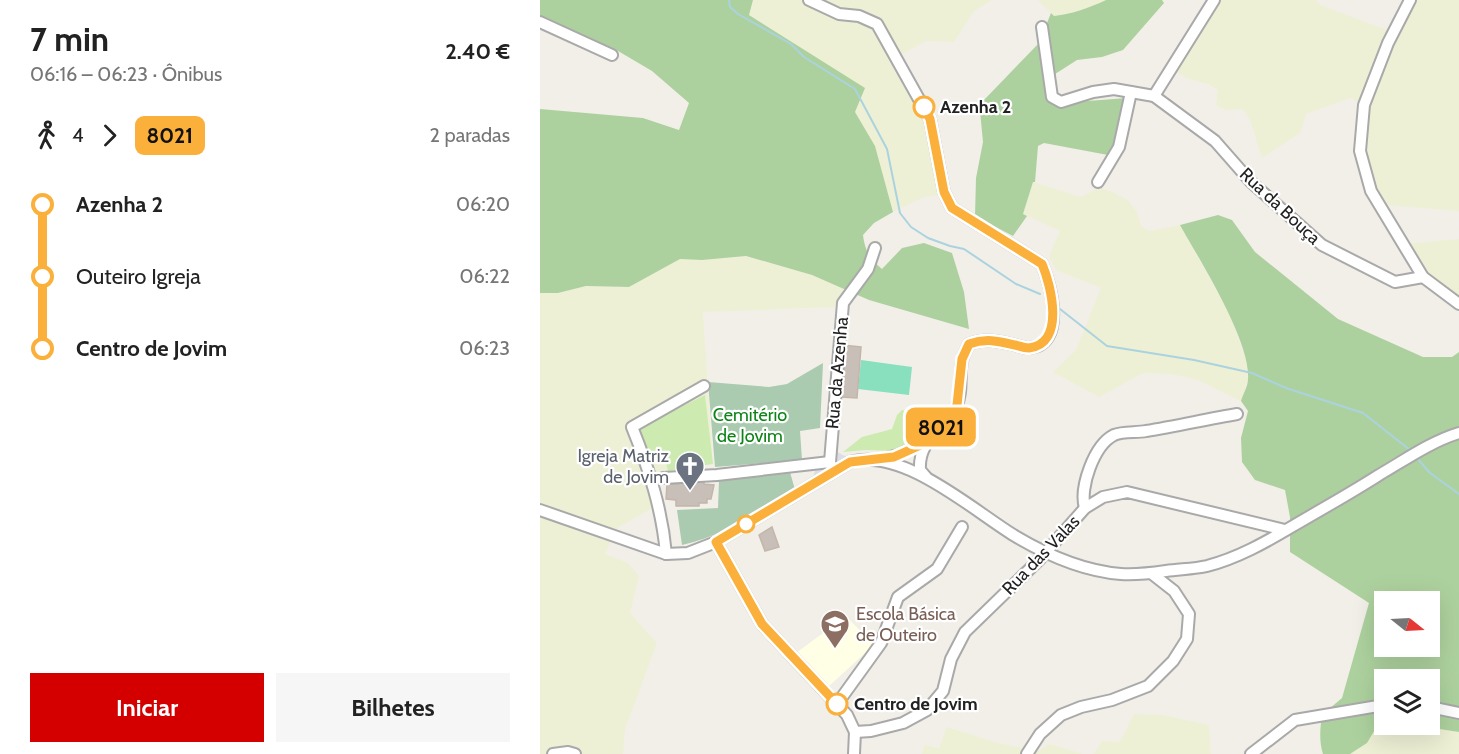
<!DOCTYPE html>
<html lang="pt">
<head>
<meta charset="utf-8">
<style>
	:root { --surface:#fff; --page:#f6f6f6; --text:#222; --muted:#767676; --accent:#d40000 }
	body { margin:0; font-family:Cabin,sans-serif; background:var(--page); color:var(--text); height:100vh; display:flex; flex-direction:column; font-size:22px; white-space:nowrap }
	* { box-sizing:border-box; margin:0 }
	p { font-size:20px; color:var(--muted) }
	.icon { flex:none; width:33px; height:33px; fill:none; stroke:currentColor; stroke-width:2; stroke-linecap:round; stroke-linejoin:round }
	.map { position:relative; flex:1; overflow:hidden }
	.details { display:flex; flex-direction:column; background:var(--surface); width:540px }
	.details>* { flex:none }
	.badge { padding:0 12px; border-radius:9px; font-size:21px; line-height:39px }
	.needle { width:39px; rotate:108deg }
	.tools { position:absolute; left:834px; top:591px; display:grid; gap:12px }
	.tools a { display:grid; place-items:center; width:66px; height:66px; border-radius:0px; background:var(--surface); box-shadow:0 6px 24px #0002; font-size:30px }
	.map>.badge { position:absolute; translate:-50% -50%; box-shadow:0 0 0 3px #fff }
	.legs { display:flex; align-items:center; gap:9px; height:66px; padding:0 30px; font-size:20px }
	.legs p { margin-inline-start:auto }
	.headline { display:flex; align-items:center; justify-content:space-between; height:102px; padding:0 30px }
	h1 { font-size:33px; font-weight:700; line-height:45px }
	.cta { display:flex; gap:12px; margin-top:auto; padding:12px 30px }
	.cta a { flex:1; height:69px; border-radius:0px; background:var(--accent); color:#fff; font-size:24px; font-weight:700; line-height:69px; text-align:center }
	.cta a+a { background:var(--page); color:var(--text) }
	ul { padding:0 30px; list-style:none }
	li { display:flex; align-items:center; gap:21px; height:72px; font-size:22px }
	li i { display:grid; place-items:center; width:9px; height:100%; margin:0 8px; background:currentColor }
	li i::after { content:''; width:15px; height:15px; margin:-8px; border:4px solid; border-radius:50%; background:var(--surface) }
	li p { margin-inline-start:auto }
	li:first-child i { background:linear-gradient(#0000 50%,currentColor 0) }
	li:last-child i { background:linear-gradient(currentColor 50%,#0000 0) }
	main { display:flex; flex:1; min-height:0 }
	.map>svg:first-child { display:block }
</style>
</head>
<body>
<main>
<section class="details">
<div class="headline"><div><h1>7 min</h1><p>06:16 – 06:23 · Ônibus</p></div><b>2.40 €</b></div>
<div class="legs"><svg class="icon" aria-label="walk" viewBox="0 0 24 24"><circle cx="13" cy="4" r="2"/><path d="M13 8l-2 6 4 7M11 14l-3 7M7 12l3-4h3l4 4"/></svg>4<svg class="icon" aria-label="forward" viewBox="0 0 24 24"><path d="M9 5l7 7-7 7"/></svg><b class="badge" style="background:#fbb03b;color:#111">8021</b><p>2 paradas</p></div>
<ul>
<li><i style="color:#fbb03b"></i><b>Azenha 2</b><p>06:20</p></li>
<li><i style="color:#fbb03b"></i><span>Outeiro Igreja</span><p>06:22</p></li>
<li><i style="color:#fbb03b"></i><b>Centro de Jovim</b><p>06:23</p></li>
</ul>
<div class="cta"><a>Iniciar</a><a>Bilhetes</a></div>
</section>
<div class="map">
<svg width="919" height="754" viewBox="0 0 919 754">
	<rect width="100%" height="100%" fill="#f2efe9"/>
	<polygon fill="#ffffe5" points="306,616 334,645 288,687 256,653"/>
	<g fill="#eef0d5">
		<polygon points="213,0 452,0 434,11 414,42 386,41 350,61 385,122 398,195 384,197 353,212 335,146 315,112 305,76 208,14"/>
		<polygon points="498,0 566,0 551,7 527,14 514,16"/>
		<polygon points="680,0 776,0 780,5 858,34 877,0 919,0 919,211 844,205 831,179 825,154 826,130 830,109 810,98 766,114 760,133 722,158 710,120 703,109 686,110 676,105 678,90 668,84 646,78 637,72"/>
		<polygon points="493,182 541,197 559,188 570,191 588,200 597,212 601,226 609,231 640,225 689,313 699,340 707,363 708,380 701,401 658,380 631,374 603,373 559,397 513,372 536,350 561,288 516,270 509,256 520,231 483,214"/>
		<polygon points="919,239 919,299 886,274 866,244"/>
		<polygon points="206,256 272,275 304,288 294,307 163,312 173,464 103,475 113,508 77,528 65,554 88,563 99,576 90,613 117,643 85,729 83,754 0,754 0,293 18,293 46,286 89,287 140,259 162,260"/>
		<polygon points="594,714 622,715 669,725 671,754 554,754 562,741 580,742"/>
		<polygon points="843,718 844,718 844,724 873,725 919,732 919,754 810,754 827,743"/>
		<polygon points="407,727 454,742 498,751 510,744 543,754 382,754 384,745 399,748"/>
	</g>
	<g fill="#cdebb0">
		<polygon points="165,395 173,464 128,471 123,451 108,455 99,428"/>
		<polygon points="362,410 389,417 398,422 382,440 353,451 326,450 303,452 322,437 352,429 357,415"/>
	</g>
	<g fill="#add19e" fill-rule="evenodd">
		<path d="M0,0H213L209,15L325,88L315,112L335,146L353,212L334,223L323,235C325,251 330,259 342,269L362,248L384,243L412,253L424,292L429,329L329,300L272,275L206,256L162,260L140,259L89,287L46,286L18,293H0V109L103,118L139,130L149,103L112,71L78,51L0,18Z"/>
		<path d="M566,0H622L624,3L583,50L562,57L537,60L512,76L521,103L587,98L582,128L568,155L504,143L498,146L495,182H493L483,214L487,216L473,236L435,216L436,178L443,142L440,111L444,100L499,43L511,13L514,16C532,14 549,8 566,0Z"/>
		<path d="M678,215L692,220L715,252L798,319L883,357H912L919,352V732L873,725L890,724V680H844V718H842L827,743L810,754H783C779,742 780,728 782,715L802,698L829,603L750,552V517L745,490L715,480L702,462L701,438L708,411L701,401C703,394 708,386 708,379C711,341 659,259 640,225ZM844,602H890V646H844Z"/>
	</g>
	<g fill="#aacbaf">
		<polygon points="283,363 280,428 260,431 262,460 175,467 168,382 229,387 247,384"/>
		<path d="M250,472L255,490C217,513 186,535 142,545L137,510L178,508L179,481Z"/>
	</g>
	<polygon fill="#88e0be" points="321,360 372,367 369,395 318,389"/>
	<polygon fill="#dddde8" points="295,450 302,455 309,457 273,480 275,469 286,455"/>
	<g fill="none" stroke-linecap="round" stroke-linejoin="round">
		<g stroke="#aad3df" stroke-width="2">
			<polyline points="189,0 190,7 198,14 251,44 264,57 315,89 347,149 360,213 371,227 388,238 410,246 424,249 476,284 500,294"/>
			<polyline points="520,309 567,346 654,360 712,373 746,388 823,413 870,450"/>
			<polyline points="876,457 890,473 919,494"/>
		</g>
	</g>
	<g fill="#c7bfb8" stroke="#c4b6ab" stroke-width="1.5">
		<polygon points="302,345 321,347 317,398 300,397"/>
		<polygon points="144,479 164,480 164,484 174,485 171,499 167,499 167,503 159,503 159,506 136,506 136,500 126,499 127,484 138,484 139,481 143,483"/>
		<polygon points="232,527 239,547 225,551 219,535"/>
	</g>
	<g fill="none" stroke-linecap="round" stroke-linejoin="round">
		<g stroke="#a9a9a9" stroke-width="14">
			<g id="minor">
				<path d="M269,0L299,14L319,16L337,24L390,119L404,192L412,208L502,264C511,285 527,345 489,348C484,348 479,346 475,345C458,341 446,338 429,344C427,349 423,355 422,361C419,376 423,393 416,407C405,432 378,438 380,470L386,477"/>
				<polyline points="870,0 848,43 824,105 820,151 831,191 883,277 919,304"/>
				<polyline points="0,22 72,55"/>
				<polyline points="502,27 512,97 521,102 553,92 574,89 614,96 675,141 711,182 782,245 855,282 883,277"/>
				<polyline points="614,96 674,0"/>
				<polyline points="558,182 579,147 591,92"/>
				<polyline points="342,459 358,455 386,442"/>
				<polyline points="293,471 290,462 303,303 328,269 335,248"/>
				<polyline points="123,478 177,475 290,462"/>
				<path d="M545,508C539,488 554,445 574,435C583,431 597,433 606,431C637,426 667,419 697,414"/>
				<path d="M0,510L126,554L148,553L176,542L310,462C363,447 431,509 475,536C507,555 543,571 581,574C596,575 612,573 626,571C640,569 654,569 667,566C698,558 726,542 753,526C782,509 811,493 839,475C865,460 890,442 919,433"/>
				<polyline points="176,542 222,624 307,715 315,732 314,754"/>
				<path d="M126,554C122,509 109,469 92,427L164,386"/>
				<polyline points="297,704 341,643 358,597 397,569 422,527"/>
				<polyline points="890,707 919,713"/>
				<polyline points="315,732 331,731 363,723 387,710 403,691 411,659 425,632 499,560 545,508 563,497 587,492 745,530"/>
				<polyline points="13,754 28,752 35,754"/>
				<polyline points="487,754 500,734 521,715 541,707 572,700 608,686 633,661 647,639 649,614 634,591 611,573"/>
				<polyline points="711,754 755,720 844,705"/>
			</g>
		</g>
		<use href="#minor" stroke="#fff" stroke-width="10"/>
	</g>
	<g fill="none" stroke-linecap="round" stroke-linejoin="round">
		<g stroke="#fff" stroke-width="14">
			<path id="line-1" d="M297,704L222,624L176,542L310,462L354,457L385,443L411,417L417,405L422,359L429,344C446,338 458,341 475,345C479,346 484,348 489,348C526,344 511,285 502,264L412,208L404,192L390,119L384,107"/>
		</g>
		<use href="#line-1" stroke="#fbb03b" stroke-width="9"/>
	</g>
	<defs>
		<g id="church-pin" transform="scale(1.5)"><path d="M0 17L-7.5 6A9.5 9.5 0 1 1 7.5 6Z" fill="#6b7280" stroke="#fff"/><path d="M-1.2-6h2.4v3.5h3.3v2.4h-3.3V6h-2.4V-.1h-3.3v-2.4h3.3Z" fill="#fff"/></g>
		<g id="school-pin" transform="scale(1.5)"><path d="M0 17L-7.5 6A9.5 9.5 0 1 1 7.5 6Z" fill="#8d6e63" stroke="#fff"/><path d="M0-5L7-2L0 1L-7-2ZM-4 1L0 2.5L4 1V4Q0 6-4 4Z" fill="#fff"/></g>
	</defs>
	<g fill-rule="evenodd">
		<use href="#church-pin" x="150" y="466"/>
		<use href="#school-pin" x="295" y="624"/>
	</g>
	<g fill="#fff" stroke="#fbb03b" stroke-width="3">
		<circle cx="384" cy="107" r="10"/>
		<circle cx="206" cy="524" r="8"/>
		<circle cx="297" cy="704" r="10"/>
	</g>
	<g text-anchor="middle" stroke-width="4.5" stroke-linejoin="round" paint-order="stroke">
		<g font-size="18" font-weight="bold" fill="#222" stroke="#fff" text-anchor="start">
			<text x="400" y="113">Azenha 2</text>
			<text x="314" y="710">Centro de Jovim</text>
		</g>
		<g font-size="18" fill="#222" stroke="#fff">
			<text transform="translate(740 206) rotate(43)" y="6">Rua da Bouça</text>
			<text transform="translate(297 373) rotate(-85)" y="6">Rua da Azenha</text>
			<text transform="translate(501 555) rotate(-46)" y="6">Rua das Valas</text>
		</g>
		<g font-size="18" fill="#0c8416" stroke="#fff">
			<text x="210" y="421">Cemitério<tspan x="210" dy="21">de Jovim</tspan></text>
		</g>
		<g font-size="18" fill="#5b616d" stroke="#fff" text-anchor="end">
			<text x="129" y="462">Igreja Matriz<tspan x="129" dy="21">de Jovim</tspan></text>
		</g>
		<g font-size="18" fill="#785e54" stroke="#fff" text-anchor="start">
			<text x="316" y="620">Escola Básica<tspan x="316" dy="21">de Outeiro</tspan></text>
		</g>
	</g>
</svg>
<div class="tools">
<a><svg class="needle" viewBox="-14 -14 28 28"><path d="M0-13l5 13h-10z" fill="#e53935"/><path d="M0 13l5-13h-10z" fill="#767676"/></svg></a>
<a><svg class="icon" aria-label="layers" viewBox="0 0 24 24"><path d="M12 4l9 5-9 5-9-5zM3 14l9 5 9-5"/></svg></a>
</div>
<b class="badge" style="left:401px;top:427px;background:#fbb03b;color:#111">8021</b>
</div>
</main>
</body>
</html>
